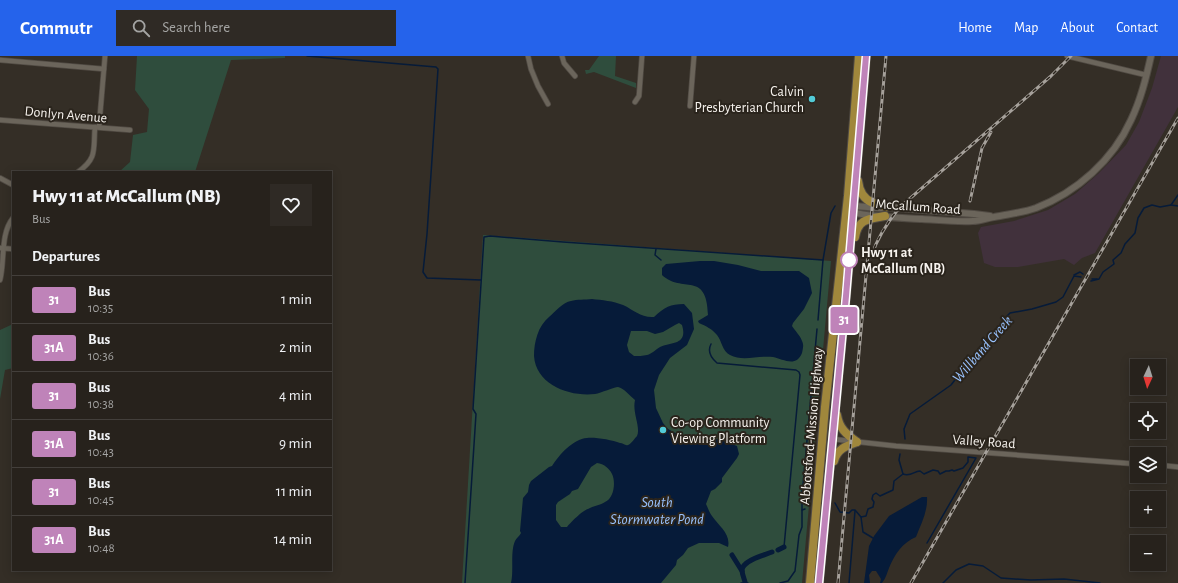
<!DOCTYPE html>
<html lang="en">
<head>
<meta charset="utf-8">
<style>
	:root { --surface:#27221c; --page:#2f2a25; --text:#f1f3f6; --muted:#a4a4a3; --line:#433f3b; --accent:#2563eb }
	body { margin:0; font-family:"Alegreya Sans",sans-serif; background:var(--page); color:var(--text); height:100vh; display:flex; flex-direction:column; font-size:15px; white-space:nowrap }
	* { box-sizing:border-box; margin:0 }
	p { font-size:13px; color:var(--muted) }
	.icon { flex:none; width:22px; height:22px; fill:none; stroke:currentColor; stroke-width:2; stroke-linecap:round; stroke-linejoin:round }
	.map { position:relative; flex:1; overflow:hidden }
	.panel { position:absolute; left:12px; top:115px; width:320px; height:400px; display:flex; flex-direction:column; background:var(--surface); border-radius:0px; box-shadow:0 2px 10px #0003,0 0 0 1px var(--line) }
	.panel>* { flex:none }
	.badge { padding:0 8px; border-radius:3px; font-size:14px; line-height:26px }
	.needle { width:26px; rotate:184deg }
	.tools { position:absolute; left:1130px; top:303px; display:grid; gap:8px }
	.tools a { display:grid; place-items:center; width:36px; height:36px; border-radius:0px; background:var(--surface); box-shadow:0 2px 10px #0003,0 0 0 1px var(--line); font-size:20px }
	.map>.badge { position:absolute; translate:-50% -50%; box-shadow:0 0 0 2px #fff }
	h2 { padding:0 20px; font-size:15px; line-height:36px }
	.round { display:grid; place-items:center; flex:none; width:42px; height:42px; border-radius:0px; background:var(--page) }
	.summary { display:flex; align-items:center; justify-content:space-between; height:68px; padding:0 20px }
	h1 { font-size:19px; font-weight:800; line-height:30px }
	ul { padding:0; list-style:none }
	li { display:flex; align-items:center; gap:12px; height:48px; padding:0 20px; border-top:1px solid var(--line) }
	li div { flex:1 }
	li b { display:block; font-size:15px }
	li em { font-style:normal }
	li .badge { min-width:44px; font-weight:700; text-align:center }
	header { display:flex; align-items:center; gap:24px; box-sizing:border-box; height:56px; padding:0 20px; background:var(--accent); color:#fff }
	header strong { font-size:19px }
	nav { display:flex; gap:22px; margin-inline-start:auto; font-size:14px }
	.search { width:280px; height:36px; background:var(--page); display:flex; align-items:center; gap:10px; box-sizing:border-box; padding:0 14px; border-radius:0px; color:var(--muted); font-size:15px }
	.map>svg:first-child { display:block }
</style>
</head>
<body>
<header>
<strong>Commutr</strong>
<div class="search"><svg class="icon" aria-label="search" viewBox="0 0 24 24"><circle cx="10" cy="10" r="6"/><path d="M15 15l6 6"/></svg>Search here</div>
<nav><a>Home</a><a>Map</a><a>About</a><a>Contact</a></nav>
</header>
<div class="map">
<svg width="1178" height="527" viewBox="0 0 1178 527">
	<rect width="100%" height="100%" fill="#342e26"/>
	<polygon fill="#41313c" points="1161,0 1178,0 1178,51 1095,197 1082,202 1074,209 1064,203 1018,211 995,211 984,207 978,177 981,171 1014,165 1048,154 1075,138 1099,117 1126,89 1139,66 1152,32"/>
	<g fill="#2f4d3d">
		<polygon points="137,0 285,0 285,2 231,4 195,116 119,116 130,106 133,79 147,76 149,53 135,34"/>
		<polygon points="599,0 616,0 615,20 636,27 636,32 594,16 586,18 585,14 589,14"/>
		<polygon points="483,179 831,205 802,527 462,527"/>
		<polygon points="13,268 13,312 5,314 0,343 0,274"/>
	</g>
	<g fill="#061b39" fill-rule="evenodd">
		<path d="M700,205H714L738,209L761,215H799L809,222L812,237L804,253L793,267L792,270C795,275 800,279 802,285C804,289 803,292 802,297C796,312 783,303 773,301C759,299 743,306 730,299C722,295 722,285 717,279C712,273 706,270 699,267L698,265L708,259C707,214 682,238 662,219V212L666,208Z"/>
		<path d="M592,243C602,244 613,245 623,249C634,254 641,262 654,261C665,251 670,248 684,248L692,257L694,273L687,289L670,302L659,319L654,334L656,352L663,367L668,373L686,383L691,387L718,383L737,390L739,398L737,402L722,422V426L715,433L711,435L706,448C708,452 709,456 712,460C719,470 731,478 728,491L719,487H699L688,492L683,499L677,504L676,509L661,527H511C514,515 510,496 515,485C516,482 520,480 521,477L520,475L523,442L528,436L529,429L531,425L549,411L552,410C559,399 573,383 587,382C595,381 612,384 620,387C623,387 625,390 628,389C631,388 635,382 637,380C641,371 632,357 635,344C630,340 624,332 618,331C614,331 601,337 595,338C570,341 536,329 534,300C534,286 538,270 549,261C555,256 563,246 571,245C577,243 585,244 592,243ZM679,267L682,269C688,289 672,286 660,291C656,293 652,298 647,299C643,300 638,300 634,300L629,296L627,289L631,275H647L655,278L663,276L675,269ZM597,407C604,408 609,412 612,418C616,426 614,442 605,446C601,449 593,450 588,453C583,454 570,467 567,471H561L556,464V449L558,446L570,438L572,435L578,433L591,411Z"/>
		<path d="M922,441H927C928,455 921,468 916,481C903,486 894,499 889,512C887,517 886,522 882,527H880L881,523L876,515H872L869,519L870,527H864L869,490L874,480L889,460Z"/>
	</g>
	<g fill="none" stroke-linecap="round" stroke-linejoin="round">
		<g stroke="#061b39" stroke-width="1.5">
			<polyline points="307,0 436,11 438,13 427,178 423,216 427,222 481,224"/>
			<polyline points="1171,149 1178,150"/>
			<polyline points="656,193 655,199 661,204"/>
			<polyline points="1074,219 1080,216 1083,218"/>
			<polyline points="1092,223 1097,223"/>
			<polyline points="1091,225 1099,223 1103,216 1114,208 1113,204 1121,197 1125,188 1135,177 1138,162 1144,152 1152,149 1160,151 1171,149 1178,139"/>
			<polyline points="818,264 823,204 831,157 835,150"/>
			<path d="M711,288C707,296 711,302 717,307L796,314L799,316L800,319L784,491"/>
			<polyline points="905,383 904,373 910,358 951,329 989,280 997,274 1004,263 1010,257 1032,253 1056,246 1063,241 1074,220 1081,221"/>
			<path d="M903,418C911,421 914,415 920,415L924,418L933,414L938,415L940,418L946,415H949L952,414L954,415L963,412L968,406V401L976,402L927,487"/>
			<polyline points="835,447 840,456 849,457 852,454 855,454 861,461 866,460 868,453 873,451 874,446 872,443 873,439 876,437 880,440 893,434 894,425 903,418 899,404 900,398"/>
			<polyline points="802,454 802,432 803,429 817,273"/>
			<polyline points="861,461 863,476 873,482"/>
			<polyline points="465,527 476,358 473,353 484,181 490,180 563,186 823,204"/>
			<polyline points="741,527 748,527"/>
			<polyline points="780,527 788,525 795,515 799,479 802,471 802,454 805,453"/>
			<polyline points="849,527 855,455"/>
			<polyline points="943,527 956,514 969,508 983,510 1001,522 1031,524 1064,523 1100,527"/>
		</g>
		<g stroke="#061b39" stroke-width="5">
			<polyline points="778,494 784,491"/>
			<polyline points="732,499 742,515"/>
			<path d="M745,526C744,522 742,518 742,514C743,504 765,499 772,496"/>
		</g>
		<g stroke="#514b44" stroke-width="6">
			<g id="street">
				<polyline points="528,0 531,13 538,30 548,48"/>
				<polyline points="562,0 564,7 575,20"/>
				<polyline points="1067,0 1146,19"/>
				<polyline points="0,4 104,13"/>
				<polyline points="635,46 639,40 642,0"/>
				<polyline points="690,50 694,0"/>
				<polyline points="0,64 130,74"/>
				<polyline points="99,71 105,0"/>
				<path d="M78,116C98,102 93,93 95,71"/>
				<polyline points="0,122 13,129"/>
				<polyline points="0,192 13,193"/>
				<path d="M0,224C5,205 0,178 13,162"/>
				<polyline points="832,383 896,390 1137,408"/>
				<polyline points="1159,409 1178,411"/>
			</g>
		</g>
		<g stroke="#514b44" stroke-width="8">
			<g id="secondary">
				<polyline points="850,152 854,150 881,152 886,151 974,158 990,160"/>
				<path d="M850,155C860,161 908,162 922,163C939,164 956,166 973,165C980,165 987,162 994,161C1008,158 1022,157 1036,152C1077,136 1113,104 1131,64C1141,43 1146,22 1151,0"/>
			</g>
		</g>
		<g stroke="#514b44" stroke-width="10">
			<g id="highway">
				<path d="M858,125C859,134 863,143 873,147C877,148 881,148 886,151"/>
				<path d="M855,181C858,163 868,163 885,160"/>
				<path d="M837,359C839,372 846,378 857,386"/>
				<path d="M834,405C837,393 846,390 857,386"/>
				<polyline points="810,527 825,351 848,140 859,0"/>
				<polyline points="819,527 847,229 866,0"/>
			</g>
		</g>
		<use href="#street" stroke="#6b655b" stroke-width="4.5"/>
		<use href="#secondary" stroke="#6b655b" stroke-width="6"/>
		<use href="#highway" stroke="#a0873c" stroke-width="8"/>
		<g stroke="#a6a19b" stroke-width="3">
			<g id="rail">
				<polyline points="970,145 982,92 991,76"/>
				<path d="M871,201C877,182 887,167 899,152L1051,20L1071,0"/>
				<polyline points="838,527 886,0"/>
				<polyline points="911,527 1178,62"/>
			</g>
		</g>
		<use href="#rail" stroke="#2a241c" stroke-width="1.5" stroke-dasharray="4.5" stroke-linecap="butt"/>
	</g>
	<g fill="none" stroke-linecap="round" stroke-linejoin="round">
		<g stroke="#fff" stroke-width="9">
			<polyline id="line" points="819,527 846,240 866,0"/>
		</g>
		<use href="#line" stroke="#bf83b9" stroke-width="6"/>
	</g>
	<g fill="#52cbd7" stroke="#2a241c" stroke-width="1.5">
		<circle cx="812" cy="43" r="4"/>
		<circle cx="663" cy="374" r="4"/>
	</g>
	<circle fill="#fff" stroke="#bf83b9" stroke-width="2" cx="849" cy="204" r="8"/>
	<g text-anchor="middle" stroke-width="4" stroke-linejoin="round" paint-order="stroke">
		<g font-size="14" fill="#f7f3ee" stroke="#2a241c" text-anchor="end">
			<text x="804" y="40">Calvin<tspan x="804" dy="16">Presbyterian Church</tspan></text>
			<text x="671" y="371" text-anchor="start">Co-op Community<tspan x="671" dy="16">Viewing Platform</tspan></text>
		</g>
		<g font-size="14" fill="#f7f3ee" stroke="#2a241c">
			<text transform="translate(66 58) rotate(5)" y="5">Donlyn Avenue</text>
			<text transform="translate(918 150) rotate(4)" y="5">McCallum Road</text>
			<text transform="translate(811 370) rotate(-85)" y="5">Abbotsford-Mission Highway</text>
			<text transform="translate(984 385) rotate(4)" y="5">Valley Road</text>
		</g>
		<g font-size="14" font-weight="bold" fill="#f7f3ee" stroke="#2a241c" text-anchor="start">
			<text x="861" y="201">Hwy 11 at<tspan x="861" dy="16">McCallum (NB)</tspan></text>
		</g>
		<g font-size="15" font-style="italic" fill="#98c1fc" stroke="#2a241c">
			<text transform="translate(982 293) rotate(-49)" y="5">Willband Creek</text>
			<text x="657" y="451">South<tspan x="657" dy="17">Stormwater Pond</tspan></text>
		</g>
	</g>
</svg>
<div class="tools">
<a><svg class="needle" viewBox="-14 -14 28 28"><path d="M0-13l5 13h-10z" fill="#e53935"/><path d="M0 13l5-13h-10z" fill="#a4a4a3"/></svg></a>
<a><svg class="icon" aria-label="locate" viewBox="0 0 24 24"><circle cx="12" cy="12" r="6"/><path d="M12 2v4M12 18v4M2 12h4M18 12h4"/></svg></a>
<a><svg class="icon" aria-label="layers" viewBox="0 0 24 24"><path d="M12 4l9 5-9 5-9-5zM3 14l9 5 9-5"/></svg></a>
<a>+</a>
<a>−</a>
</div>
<b class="badge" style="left:844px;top:264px;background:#bf83b9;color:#fff">31</b>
<section class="panel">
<div class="summary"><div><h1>Hwy 11 at McCallum (NB)</h1><p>Bus</p></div><a class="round"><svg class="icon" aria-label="heart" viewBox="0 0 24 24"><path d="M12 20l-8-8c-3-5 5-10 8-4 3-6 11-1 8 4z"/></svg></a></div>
<h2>Departures</h2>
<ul>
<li><span class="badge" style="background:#bf83b9;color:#fff">31</span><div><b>Bus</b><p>10:35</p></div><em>1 min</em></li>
<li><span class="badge" style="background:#bf83b9;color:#fff">31A</span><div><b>Bus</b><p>10:36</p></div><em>2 min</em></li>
<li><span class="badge" style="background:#bf83b9;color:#fff">31</span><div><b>Bus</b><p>10:38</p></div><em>4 min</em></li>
<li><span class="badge" style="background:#bf83b9;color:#fff">31A</span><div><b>Bus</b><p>10:43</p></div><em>9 min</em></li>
<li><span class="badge" style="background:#bf83b9;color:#fff">31</span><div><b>Bus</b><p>10:45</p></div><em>11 min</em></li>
<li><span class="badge" style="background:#bf83b9;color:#fff">31A</span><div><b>Bus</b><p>10:48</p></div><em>14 min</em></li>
</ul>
</section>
</div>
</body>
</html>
